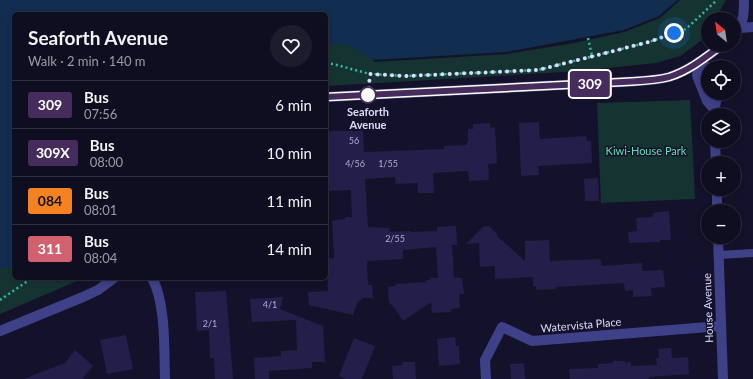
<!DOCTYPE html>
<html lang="en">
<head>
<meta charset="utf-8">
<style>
	:root { --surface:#0f0e20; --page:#1d1c2d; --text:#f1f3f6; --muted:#9b9ca5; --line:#2f2e3e }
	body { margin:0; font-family:Lato,sans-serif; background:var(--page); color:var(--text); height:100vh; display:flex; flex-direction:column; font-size:15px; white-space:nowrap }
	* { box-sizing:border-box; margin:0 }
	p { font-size:13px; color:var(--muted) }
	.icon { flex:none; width:22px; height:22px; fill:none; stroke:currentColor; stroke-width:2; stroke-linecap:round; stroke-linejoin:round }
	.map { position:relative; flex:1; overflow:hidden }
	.details { position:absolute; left:12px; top:12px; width:316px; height:268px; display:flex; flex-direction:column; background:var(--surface); border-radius:6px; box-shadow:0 2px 6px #0003,0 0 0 1px var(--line) }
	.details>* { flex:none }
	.badge { padding:0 8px; border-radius:3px; font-size:14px; line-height:26px }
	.needle { width:26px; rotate:330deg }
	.controls { position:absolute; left:701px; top:12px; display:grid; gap:8px }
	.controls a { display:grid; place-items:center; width:40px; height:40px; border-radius:50%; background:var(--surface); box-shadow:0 2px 6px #0003,0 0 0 1px var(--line); font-size:20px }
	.you { position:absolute; width:20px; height:20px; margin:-10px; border:3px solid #fff; border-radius:50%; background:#1a73e8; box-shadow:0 0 0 6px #1a73e833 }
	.map>.badge { position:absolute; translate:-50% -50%; box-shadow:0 0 0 2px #fff }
	.round { display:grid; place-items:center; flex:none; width:42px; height:42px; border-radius:21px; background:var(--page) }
	.overview { display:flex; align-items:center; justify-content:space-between; height:68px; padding:0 16px }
	h1 { font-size:19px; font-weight:700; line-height:30px }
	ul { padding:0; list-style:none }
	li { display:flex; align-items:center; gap:12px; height:48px; padding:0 16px; border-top:1px solid var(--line) }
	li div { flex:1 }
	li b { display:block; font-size:15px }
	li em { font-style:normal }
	li .badge { min-width:44px; font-weight:700; text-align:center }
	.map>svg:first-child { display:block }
</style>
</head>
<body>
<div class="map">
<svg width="753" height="379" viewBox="0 0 753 379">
	<rect width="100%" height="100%" fill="#14122a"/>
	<g fill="#153431">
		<polygon points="0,0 611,0 659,16 678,0 726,0 715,19 708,19 708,32 705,38 680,56 656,63 580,71 326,86 326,14 14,14 14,278 84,278 0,314"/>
		<polygon points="690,100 695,199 601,203 597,103"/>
	</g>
	<polygon fill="#112d4f" points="0,0 678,0 659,16 624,30 574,41 507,52 373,60 346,44 326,45 326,14 14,14 14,266 0,269"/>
	<polygon fill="#14122a" points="678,0 680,0 679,1 660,18 624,32 574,43 507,54 374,62 373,60 507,52 624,30 659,16"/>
	<g fill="#241e4b">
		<polygon points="539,122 540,139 586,136 587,141 591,141 592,163 538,166 539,175 521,176 519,123"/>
		<polygon points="490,123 490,128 495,127 497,163 488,164 489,180 469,181 468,171 433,173 434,193 418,193 418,183 396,184 395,177 365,179 368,227 389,228 390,232 407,231 411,231 411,232 437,231 437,227 456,226 457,245 452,245 454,278 462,278 464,294 459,294 460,308 451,309 451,312 432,313 431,302 403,321 394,307 393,307 389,302 388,287 396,286 395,284 426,282 426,280 430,280 430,278 438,278 436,247 403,250 403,259 367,261 368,285 372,285 373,298 363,298 357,303 353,315 309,305 308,292 328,291 327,258 334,258 332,221 335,221 335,220 345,219 345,217 352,217 351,190 326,191 326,131 363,131 364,152 444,149 444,146 467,145 467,142 468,142 468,129 473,129 473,124"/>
		<polygon points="598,178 599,201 585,201 584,179"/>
		<polygon points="669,211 671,240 660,240 660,242 629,243 628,232 637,231 636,218 653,217 653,213"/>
		<polygon points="489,226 497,234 497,236 525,261 525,241 549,240 550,261 599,259 599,260 601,260 602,266 642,263 642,271 663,270 665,287 651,288 652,296 633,297 633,290 625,291 624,283 556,287 556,289 536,290 536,286 533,286 533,277 495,279 495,266 480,267 479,243 466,244 483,227"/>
		<polygon points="226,291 233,379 215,379 214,358 210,358 209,330 197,331 195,292"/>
		<polygon points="283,297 280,309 323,326 325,362 312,362 312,368 269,371 269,379 255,379 254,358 281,356 281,351 297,350 296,320 252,322 250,299"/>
		<polygon points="126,335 133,369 107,374 100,340"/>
		<polygon points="455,337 456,346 459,346 460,364 439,366 437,339"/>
		<polygon points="354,338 375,346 362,379 347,379 339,376"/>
		<polygon points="671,348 672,358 688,357 689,374 649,377 650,379 570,379 569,369 598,368 598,364 613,363 613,361 625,361 625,363 631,362 631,366 657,365 656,358 659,358 658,349"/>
		<polygon points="75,350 93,366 82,379 26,379 26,378 65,363"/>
		<polygon points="402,362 415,362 416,379 393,379 392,366 403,365"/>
		<polygon points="524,363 525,379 511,379 510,364"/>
	</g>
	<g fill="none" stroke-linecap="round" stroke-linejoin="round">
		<g stroke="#35b9a7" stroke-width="2.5" stroke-dasharray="2 3" stroke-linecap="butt">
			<polyline points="588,38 592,56"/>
			<polyline points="326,63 333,64 370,74 406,76 538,70 649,42 686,29 717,0"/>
			<polyline points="0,300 32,278"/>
		</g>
		<polyline stroke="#3f4188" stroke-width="8" points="719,255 753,253"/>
		<g stroke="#3f4188" stroke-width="10">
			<polyline points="740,28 753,27"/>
			<path d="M734,34C744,24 744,13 744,0"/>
			<polyline points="708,68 699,62 697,76 707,101 714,109"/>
			<path d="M326,97L623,82C638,81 654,81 669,77C689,71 706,57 722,45"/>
			<path d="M714,113C714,106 718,100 717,93"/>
			<polyline points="715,141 716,163"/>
			<polyline points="717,189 717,211"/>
			<polyline points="718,237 723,379"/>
			<path d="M152,278C166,303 164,349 165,379"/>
			<polyline points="0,331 83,297 98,290 114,278"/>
			<polyline points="486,379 485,360 502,327 532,341 721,326"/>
		</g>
	</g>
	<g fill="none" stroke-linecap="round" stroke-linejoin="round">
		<g stroke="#fff" stroke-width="9">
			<path id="line" d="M326,97L623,82C638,81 654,81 669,77C689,71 706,57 722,45"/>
		</g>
		<use href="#line" stroke="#462c5c" stroke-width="6"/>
		<polyline stroke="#dddcfe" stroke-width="4" stroke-dasharray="0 7.2" points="368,95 370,74 406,76 538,70 649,42 674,33"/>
	</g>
	<circle fill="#fff" stroke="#462c5c" stroke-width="2" cx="368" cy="95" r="8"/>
	<g text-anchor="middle" stroke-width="3" stroke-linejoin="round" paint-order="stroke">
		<g font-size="9" fill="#afacd1">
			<text x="354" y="144">56</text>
			<text x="355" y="167">4/56</text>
			<text x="388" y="167">1/55</text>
			<text x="395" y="242">2/55</text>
			<text x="270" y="308">4/1</text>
			<text x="210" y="327">2/1</text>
		</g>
		<g font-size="11" font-weight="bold" fill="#dddcfe" stroke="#14122a">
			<text x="368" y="116">Seaforth<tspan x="368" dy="13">Avenue</tspan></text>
		</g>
		<g font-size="11" fill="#69ddb7" stroke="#14122a">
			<text x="646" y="155">Kiwi-House Park</text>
		</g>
		<g font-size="11" fill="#dddcfe" stroke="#14122a">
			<text transform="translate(708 308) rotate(-92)" y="4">House Avenue</text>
			<text transform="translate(581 325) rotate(-5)" y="4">Watervista Place</text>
		</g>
	</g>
</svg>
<div class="controls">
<a><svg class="needle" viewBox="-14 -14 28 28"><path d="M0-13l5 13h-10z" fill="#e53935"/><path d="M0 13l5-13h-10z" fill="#9b9ca5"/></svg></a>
<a><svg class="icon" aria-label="locate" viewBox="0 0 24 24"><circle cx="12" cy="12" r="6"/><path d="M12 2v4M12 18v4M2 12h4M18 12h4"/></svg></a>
<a><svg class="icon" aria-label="layers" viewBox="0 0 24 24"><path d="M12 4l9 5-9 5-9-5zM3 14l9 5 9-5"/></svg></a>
<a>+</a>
<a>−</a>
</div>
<div class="you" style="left:674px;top:33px"></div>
<b class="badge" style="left:590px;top:84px;background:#462c5c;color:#fff">309</b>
<section class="details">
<div class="overview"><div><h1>Seaforth Avenue</h1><p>Walk · 2 min · 140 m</p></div><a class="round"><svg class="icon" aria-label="heart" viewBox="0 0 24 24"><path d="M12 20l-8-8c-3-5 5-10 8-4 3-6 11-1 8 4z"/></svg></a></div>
<ul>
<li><span class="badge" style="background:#462c5c;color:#fff">309</span><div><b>Bus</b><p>07:56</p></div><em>6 min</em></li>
<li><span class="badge" style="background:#462c5c;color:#fff">309X</span><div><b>Bus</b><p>08:00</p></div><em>10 min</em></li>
<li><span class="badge" style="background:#f58220;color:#111">084</span><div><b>Bus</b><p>08:01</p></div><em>11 min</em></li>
<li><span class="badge" style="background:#d26170;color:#fff">311</span><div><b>Bus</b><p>08:04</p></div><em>14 min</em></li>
</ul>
</section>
</div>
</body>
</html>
